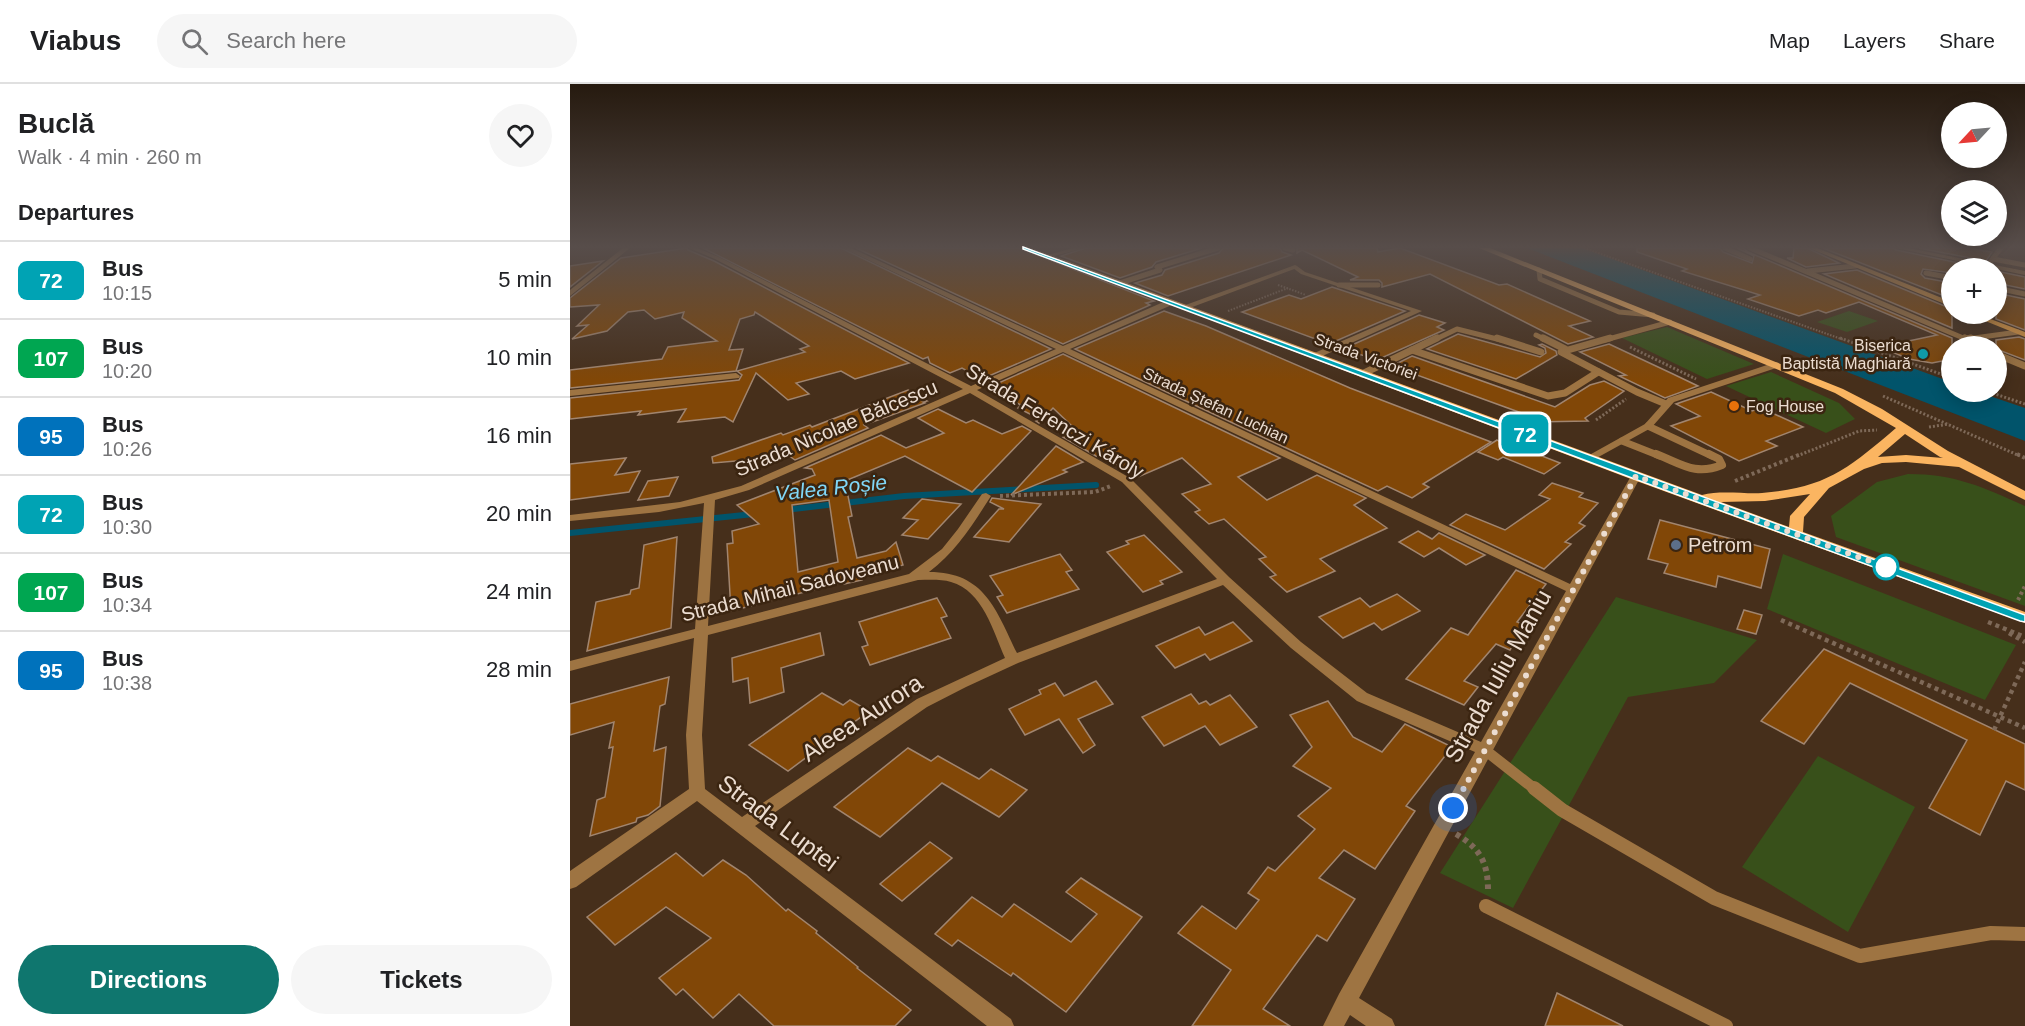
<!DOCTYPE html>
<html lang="en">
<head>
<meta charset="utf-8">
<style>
	:root { --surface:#fff; --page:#f6f6f6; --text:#202124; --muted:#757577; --line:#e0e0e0; --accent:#0f766e }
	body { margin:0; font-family:Arial,sans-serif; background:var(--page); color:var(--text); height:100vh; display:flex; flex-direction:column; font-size:22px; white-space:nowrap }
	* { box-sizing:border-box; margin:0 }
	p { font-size:20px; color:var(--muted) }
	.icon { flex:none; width:33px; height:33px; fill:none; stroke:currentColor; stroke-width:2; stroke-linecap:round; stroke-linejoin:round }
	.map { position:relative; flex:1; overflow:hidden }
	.sheet { display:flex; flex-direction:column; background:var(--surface); width:570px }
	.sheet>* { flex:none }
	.badge { padding:0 12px; border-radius:9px; font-size:21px; line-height:39px }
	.needle { width:39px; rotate:244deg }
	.controls { position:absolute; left:1371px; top:18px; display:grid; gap:12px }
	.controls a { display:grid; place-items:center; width:66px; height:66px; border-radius:50%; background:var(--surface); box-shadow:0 3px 15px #0003; font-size:30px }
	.you { position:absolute; width:30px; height:30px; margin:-15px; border:4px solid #fff; border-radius:50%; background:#1a73e8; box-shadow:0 0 0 9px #1a73e833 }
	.map>.badge { position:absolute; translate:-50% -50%; box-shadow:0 0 0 3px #fff }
	h2 { padding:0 18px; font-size:22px; line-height:54px }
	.round { display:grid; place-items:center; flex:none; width:63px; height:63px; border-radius:32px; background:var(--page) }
	.head { display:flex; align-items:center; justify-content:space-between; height:102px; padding:0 18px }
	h1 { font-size:28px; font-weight:600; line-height:45px }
	.action { display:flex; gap:12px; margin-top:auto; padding:12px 18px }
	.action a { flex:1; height:69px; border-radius:36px; background:var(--accent); color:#fff; font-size:24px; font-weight:600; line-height:69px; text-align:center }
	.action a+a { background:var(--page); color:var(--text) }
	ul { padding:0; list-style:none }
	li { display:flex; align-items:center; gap:18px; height:78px; padding:0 18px; border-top:2px solid var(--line) }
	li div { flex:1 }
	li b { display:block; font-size:22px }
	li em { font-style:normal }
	li .badge { min-width:66px; font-weight:700; text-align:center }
	header { display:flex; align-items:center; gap:36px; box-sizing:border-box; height:84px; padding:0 30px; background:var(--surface); border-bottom:2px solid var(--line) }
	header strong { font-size:28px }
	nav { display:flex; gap:33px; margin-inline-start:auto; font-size:21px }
	.search { width:420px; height:54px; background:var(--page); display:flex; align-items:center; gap:15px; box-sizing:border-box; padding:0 21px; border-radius:33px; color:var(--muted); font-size:22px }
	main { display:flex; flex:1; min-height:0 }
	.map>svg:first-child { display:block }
</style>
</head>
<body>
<header>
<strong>Viabus</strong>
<div class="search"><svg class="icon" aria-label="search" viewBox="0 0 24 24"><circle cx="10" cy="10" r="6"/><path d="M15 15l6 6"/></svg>Search here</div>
<nav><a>Map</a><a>Layers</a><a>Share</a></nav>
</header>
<main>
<section class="sheet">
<div class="head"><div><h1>Buclă</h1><p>Walk · 4 min · 260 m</p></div><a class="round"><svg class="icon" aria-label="heart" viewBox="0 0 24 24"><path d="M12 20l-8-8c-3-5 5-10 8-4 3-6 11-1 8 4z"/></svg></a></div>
<h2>Departures</h2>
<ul>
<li><span class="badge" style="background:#00a3b4;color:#fff">72</span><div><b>Bus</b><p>10:15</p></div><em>5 min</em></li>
<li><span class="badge" style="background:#00a651;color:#fff">107</span><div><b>Bus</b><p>10:20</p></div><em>10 min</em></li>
<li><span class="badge" style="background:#0072bc;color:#fff">95</span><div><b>Bus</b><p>10:26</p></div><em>16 min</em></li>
<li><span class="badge" style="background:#00a3b4;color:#fff">72</span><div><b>Bus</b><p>10:30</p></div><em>20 min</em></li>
<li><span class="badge" style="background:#00a651;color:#fff">107</span><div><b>Bus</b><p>10:34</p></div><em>24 min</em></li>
<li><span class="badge" style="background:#0072bc;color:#fff">95</span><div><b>Bus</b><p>10:38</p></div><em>28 min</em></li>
</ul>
<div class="action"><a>Directions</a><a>Tickets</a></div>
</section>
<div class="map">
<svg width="1455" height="942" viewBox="0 0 1455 942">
	<rect width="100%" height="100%" fill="#462f1b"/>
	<g fill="#38501a">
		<polygon points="1279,227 1308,237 1277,248 1247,238"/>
		<polygon points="1097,243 1184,280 1137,295 1052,254"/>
		<polygon points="1201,288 1269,319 1285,335 1256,349 1156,302"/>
		<path d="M1338,390C1385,390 1413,403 1455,422V522L1266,453L1261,432L1307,398Z"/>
		<polygon points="1213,470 1446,561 1415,616 1197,525"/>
		<polygon points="1046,513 1187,556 1144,599 1058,613 943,824 870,789"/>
		<polygon points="1248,672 1345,723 1278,848 1172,783"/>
	</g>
	<polygon fill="#01546b" points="957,164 1012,164 1381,298 1382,308 1408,308 1455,324 1455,357"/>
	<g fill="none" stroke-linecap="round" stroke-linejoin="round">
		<g stroke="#01546b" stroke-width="6">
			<polyline points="215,426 334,412 526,401"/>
			<polyline points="0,449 184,430"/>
		</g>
	</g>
	<g fill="#814707" stroke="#a1856f" stroke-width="1.5" fill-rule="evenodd">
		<polygon points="117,164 118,166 144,177 339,279 285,295 271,287 226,299 239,310 218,316 186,289 163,338 155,333 108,338 116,325 68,331 71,327 0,335 0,314 169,296 172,291 167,287 235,268 230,265 239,262 185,228 184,231 170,235 159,266 173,265 166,287 0,304 0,286 92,275 98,263 147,257 112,234 114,228 85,235 74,226 58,228 37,247 2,255 18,241 7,242 29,221 0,223 0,214 51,174"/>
		<polygon points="133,164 271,164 481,265 412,295 392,284 380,289 360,279 358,273 353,275"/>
		<polygon points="286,164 449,164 584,217 576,219 580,221 493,260"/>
		<polygon points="516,164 632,164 586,178 582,183 550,194 491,172"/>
		<polygon points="653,164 710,164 712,168 721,171 598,212 565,199 592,191 595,186 649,169"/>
		<polygon points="727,164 807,164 808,168 830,164 929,201 937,200 1020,237 999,242 1023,253 998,260 860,190 812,203 812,199 809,196 780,196 788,193 732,166 727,169"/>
		<polygon points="1067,164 1150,164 1153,168 1182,179 1184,172 1167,164 1173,164 1178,168 1382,254 1382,281 1372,277 1362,279 1339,275 1310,263 1367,251 1289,218 1256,229 1248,226 1229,232 1178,215 1190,211 1112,187 1117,185 1067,168"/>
		<polygon points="1224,164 1237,164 1269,179 1236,183 1217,174 1223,174"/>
		<polygon points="1253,164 1324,164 1326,166 1413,184 1382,184 1382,189 1353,185 1351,190 1355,194 1382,199 1382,215"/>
		<polygon points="1349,164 1397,164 1422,168 1416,177"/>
		<polygon points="33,177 0,203 0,182"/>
		<polygon points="1287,186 1382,225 1382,244 1254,190"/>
		<polygon points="1426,187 1455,193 1455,205 1426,199"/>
		<polygon points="762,203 835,227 759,260 672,228 719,211 731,215"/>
		<polygon points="1426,209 1455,215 1455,246 1426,235"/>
		<polygon points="594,227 636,242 780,304 921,358 853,400 859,403 842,414 817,402 808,407 505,265"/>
		<polygon points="849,231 875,239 867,243 874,246 807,276 773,265"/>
		<polygon points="888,250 970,273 976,269 975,264 969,261 972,260 986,267 987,271 946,295 857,265"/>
		<polygon points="1449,253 1455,255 1455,276 1426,265 1426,256"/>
		<polygon points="1039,260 1103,290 1128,302 1095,314 1049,292 1056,291 1010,268"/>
		<polygon points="493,270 710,374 668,393 697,416 747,391 796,414 784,421 817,444 750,475 765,487 717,508 700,493 706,491 689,475 696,473 654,435 639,440 625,428 630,426 612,410 641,400 612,374 568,393 538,375 526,372 493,353 503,343 483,324 469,339 466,337 470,335 448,324 451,321 429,310 436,307 424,301"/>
		<polygon points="842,272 985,323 1020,301 1034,297 1054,307 1015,334 1018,337 963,338 968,335 822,282"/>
		<polygon points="338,306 357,317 353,318 355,319 294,341 298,344 225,376 212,367 189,375 143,379 142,373 211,349 213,351 240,341 242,343"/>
		<polygon points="1141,308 1182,327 1191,324 1233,343 1196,357 1207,362 1169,377 1101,342 1130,332 1106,320"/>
		<path d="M368,325L396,339L403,336L432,350L452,342L461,347L402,408L335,372L275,397L282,432L278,433L287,474L316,467L326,458L333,481L291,492L292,496L274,500V499L254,503L161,527L157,460L163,459L162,447L189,440L167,421L245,391L242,385L235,384L311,351L336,364L374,349L348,334ZM259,416L268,478L228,488L222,421Z"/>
		<polygon points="927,356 930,358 931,356 990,379 974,390 933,373 928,376 908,368"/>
		<polygon points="486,362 513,378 493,386 497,388 441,411"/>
		<polygon points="56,374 45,391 70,387 59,408 0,416 0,380"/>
		<polygon points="108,393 99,412 68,416 78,397"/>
		<polygon points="982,399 1013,409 1009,413 1028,419 1009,439 1015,442 995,458 1001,460 974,485 880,441 896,430 935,446 980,415 969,411"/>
		<polygon points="422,414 471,420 439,458 404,453 429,425 434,425 420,418"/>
		<polygon points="352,415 391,420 358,455 332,451 348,436 333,434"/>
		<polygon points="1090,436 1200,465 1191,504 1148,492 1146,503 1094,489 1098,480 1078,475"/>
		<polygon points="848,447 862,455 869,449 915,471 896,481 869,464 854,473 829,458"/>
		<polygon points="574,451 612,488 590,497 593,500 573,508 537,468 559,460 556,457"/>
		<polygon points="107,453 101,544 17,567 26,518 60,510 61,506 69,504 74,461"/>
		<polygon points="490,470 502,486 496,488 509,505 437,529 427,513 433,511 420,492"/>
		<polygon points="946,486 976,500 947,538 955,541 940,566 926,560 894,597 908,603 894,621 836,595 881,544 898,551"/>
		<polygon points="827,510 850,527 812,546 804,539 773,554 749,533 790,514 800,523"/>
		<polygon points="367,514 377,532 371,534 381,554 300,581 292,563 298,561 289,538"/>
		<polygon points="1174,526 1192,531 1186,550 1167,545"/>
		<polygon points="663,538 682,557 640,576 635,570 605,584 586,562 629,543 635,551"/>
		<polygon points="250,549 254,571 211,584 214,608 180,619 178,594 163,598 162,574"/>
		<polygon points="1254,565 1455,660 1455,706 1436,697 1410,751 1359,724 1397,656 1280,599 1234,660 1191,637"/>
		<polygon points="99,593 95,620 90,622 84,667 96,663 90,722 78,731 67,734 66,738 20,752 27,716 35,713 43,663 39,664 44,638 0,651 0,620"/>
		<polygon points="526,597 543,620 508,635 525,661 513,669 489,635 455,651 439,625 471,610 469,606 485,599 494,612"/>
		<polygon points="252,609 273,621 280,616 299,627 218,687 179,661"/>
		<polygon points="621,610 629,620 636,617 640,621 660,611 687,643 650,661 635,642 594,662 572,633"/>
		<polygon points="758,617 783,653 812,668 835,640 882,663 836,722 845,727 805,785 774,766 749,794 785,815 757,857 747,851 693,925 720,942 622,942 661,886 608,849 632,822 666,845 689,816 678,809 698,783 705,787 745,745 728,732 761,704 723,682 742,663 720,631"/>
		<polygon points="338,664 361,677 368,672 409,695 421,685 457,706 429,733 372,699 310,753 264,723"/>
		<polygon points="360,758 382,774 332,817 310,800"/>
		<polygon points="106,769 133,792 153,776 176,791 216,827 218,825 247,847 246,849 288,883 287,884 341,926 325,942 204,942 169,910 143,934 113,905 106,911 89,894 141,854 96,823 45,861 17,833"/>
		<polygon points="511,794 572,833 496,928 443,889 441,892 388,856 382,862 365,850 402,813 432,833 444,820 501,858 527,830 496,808"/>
		<polygon points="987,909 1053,942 975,942"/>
	</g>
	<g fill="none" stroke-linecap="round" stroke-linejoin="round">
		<g stroke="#7e6958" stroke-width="2" stroke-dasharray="1.5 1.5" stroke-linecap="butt">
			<polyline points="1014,164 1274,256"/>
			<polyline points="708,201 736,211"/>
			<polyline points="658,227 718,204"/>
		</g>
		<g stroke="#7e6958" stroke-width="3" stroke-dasharray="2 2" stroke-linecap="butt">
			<polyline points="1270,254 1382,294"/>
			<polyline points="1060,263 1126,295"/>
			<polyline points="1419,308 1455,320"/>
			<polyline points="1313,312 1450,372"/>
			<polyline points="1026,336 1056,315"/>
			<polyline points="1359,343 1379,340"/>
			<polyline points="1227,372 1289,347 1307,346"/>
		</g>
		<g stroke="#7e6958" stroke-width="4" stroke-dasharray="3 3" stroke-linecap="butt">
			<polyline points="1447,370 1455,374"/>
			<polyline points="1165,397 1231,370"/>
			<polyline points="430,412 525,408 541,402"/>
			<polyline points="1448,516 1455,502"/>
		</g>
		<g stroke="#7e6958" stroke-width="4.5" stroke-dasharray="4 4" stroke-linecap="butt">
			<polyline points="1211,536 1455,644"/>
			<polyline points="1418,538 1455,553"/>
			<polyline points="1439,549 1455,558"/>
			<polyline points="1424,646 1455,578"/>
		</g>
		<path stroke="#7e6958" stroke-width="6" stroke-dasharray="4.5 4.5" stroke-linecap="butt" d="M886,750C910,764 918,779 918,806"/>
		<g stroke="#9e7442" stroke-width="5">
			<polyline points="715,164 723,166"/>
			<polyline points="1155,164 1180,175"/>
			<polyline points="1180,164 1398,256"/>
			<polyline points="1423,175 1455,181"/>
			<polyline points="1421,177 1431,164"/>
			<polyline points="969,186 970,195 1049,228 1083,231"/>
			<polyline points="1238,187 1285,182"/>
			<polyline points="1356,189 1382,194"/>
			<polyline points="550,199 590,186 587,183 648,164"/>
			<polyline points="769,201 808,201"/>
			<polyline points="1426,204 1455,210"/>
			<polyline points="966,251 976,256"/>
			<polyline points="1397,255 1448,248"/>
			<polyline points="864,256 887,245 931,256"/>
			<polyline points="1035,256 1100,238"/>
		</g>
		<g stroke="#9e7442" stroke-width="7">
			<polyline points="927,254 971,268"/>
			<polyline points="973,254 995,265"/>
			<polyline points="1040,254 991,268 1067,308 1096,320"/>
			<polyline points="1395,254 1410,262"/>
			<polyline points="1397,255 1401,254"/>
			<polyline points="842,266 978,312 995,309 1028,288"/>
			<polyline points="1426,270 1455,282"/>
			<polyline points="792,290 867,254"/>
			<polyline points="1078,342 1142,372"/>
			<polyline points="1052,357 1090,372"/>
		</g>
		<path stroke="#9e7442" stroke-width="8" d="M1086,370C1112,380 1125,392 1152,381L1149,375L1139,370"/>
		<polyline stroke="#9e7442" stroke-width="11" points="915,666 966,706"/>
		<g stroke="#9e7442" stroke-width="14">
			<polyline points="964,704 992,726 1144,814 1290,872 1421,849 1455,850"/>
			<polyline points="916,822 1156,942"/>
		</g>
		<polygon fill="#9e7442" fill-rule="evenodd" points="725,181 727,182 727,184 617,225 610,223"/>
		<g fill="#9e7442" fill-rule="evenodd">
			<polygon points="53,164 60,164 0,212 0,206"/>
			<path d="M119,164H127L149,173L401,302L486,265L273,164H281L493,262L598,216H604V220L500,265L1000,500L1061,392L1066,389L1070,390L1071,392L789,914L822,935L825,942H796L780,931L774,942H753L769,910L905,668L787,617L721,564L653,501L448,579L396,603L357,623L185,742L441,935L444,942H417L127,717L6,803L0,805V787L119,705L116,651L124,554L0,587V577L125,545L134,419L89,428L0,437V431L110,418L171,402L393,305L145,175ZM493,268L996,507L911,658L797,609L731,558L659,493L560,394L407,306ZM400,309L552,398L647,495L447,569C426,526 415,488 359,488C386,468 403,440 421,412L416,409L412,410L388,445L372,465L339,490L138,542L145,416L179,406ZM348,496C359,496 371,495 381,498C413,507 423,547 435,574L347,615L172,733L135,705L132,651L138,551Z"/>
			<polygon points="503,164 514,164 477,174 474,172"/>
			<polygon points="1326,164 1338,164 1455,187 1455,191"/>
			<polygon points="723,182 727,182 735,188 852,227 748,274 742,274 742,270 841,227 731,190 723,184"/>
			<polygon points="1206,278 1209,279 1209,283 1104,318 1081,344 1023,376 1019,377 1014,374 1075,340 1098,314"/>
			<polygon points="166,289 170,292 169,294 0,312 0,306"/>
		</g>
		<g fill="#da9640" fill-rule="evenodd">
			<polygon points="1239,164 1247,164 1382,218 1382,223"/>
			<polygon points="1398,230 1407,230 1455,248 1455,253"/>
		</g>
		<path fill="#fbb561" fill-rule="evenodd" d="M451,164H462L1132,411C1150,406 1173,410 1192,409C1256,404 1279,384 1326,344L1265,309L909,164H920L1273,305L1312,325L1378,367L1455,407V416L1389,383L1336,378L1312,379L1294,385L1259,404L1234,433L1233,448L1455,528V539L1061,395ZM1335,350L1370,373L1373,374L1336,371L1308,373ZM1240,410L1220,432L1219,443L1151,418L1195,417Z"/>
	</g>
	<linearGradient id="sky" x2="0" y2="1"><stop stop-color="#261a0f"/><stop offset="0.55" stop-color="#574d4a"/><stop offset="1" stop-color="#574d4a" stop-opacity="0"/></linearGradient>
	<rect width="1455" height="296" fill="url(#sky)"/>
	<polygon fill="#00a3b4" stroke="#fff" stroke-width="1.5" points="453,163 1455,531 1455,538 1450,537 1062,394 453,165"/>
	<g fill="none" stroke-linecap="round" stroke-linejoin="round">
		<polyline stroke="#ecddd1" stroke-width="6" stroke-dasharray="0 10.8" points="883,724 1066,392 1316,483"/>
	</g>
	<circle fill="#0f9aa8" stroke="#3b2511" stroke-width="2" cx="1353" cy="270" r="6"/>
	<circle fill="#e8710a" stroke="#3b2511" stroke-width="2" cx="1164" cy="322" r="6"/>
	<circle fill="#5c6f8a" stroke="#3b2511" stroke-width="2" cx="1106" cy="461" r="6"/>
	<circle fill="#fff" stroke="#00a3b4" stroke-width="3" cx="1316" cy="483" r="12"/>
	<g text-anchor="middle" stroke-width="5" stroke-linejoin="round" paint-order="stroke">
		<g font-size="16" fill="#ecddd1" stroke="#3b2511" text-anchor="end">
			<text x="1341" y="267">Biserica<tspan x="1341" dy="18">Baptistă Maghiară</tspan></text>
			<text x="1176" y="328" text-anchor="start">Fog House</text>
		</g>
		<g font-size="16" fill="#ecddd1" stroke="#3b2511">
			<text transform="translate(796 272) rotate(20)" y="6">Strada Victoriei</text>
			<text transform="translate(646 321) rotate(25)" y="6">Strada Ștefan Luchian</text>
		</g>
		<g font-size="20" fill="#ecddd1" stroke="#3b2511">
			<text transform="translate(485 337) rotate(31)" y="7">Strada Ferenczi Károly</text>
			<text transform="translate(266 344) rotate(-23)" y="7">Strada Nicolae Bălcescu</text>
			<text transform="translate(220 504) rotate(-14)" y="7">Strada Mihail Sadoveanu</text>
		</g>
		<g font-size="20" fill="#ecddd1" stroke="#3b2511" text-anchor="start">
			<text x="1118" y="468">Petrom</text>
		</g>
		<g font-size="21" font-style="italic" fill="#80d7f8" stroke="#3b2511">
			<text transform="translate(261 404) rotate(-6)" y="7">Valea Roșie</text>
		</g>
		<g font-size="24" fill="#ecddd1" stroke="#3b2511">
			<text transform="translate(928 592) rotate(-61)" y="8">Strada Iuliu Maniu</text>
			<text transform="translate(292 634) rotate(-33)" y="8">Aleea Aurora</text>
			<text transform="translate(208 739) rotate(37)" y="8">Strada Luptei</text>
		</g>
	</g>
</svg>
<div class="controls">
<a><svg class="needle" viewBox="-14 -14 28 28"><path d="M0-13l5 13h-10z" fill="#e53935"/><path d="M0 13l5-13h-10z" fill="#757577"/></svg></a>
<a><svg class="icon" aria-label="layers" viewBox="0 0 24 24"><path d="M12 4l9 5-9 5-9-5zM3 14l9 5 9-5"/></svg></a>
<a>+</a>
<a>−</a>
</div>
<div class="you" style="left:883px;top:724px"></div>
<b class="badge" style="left:955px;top:350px;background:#00a3b4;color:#fff">72</b>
</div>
</main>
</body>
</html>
